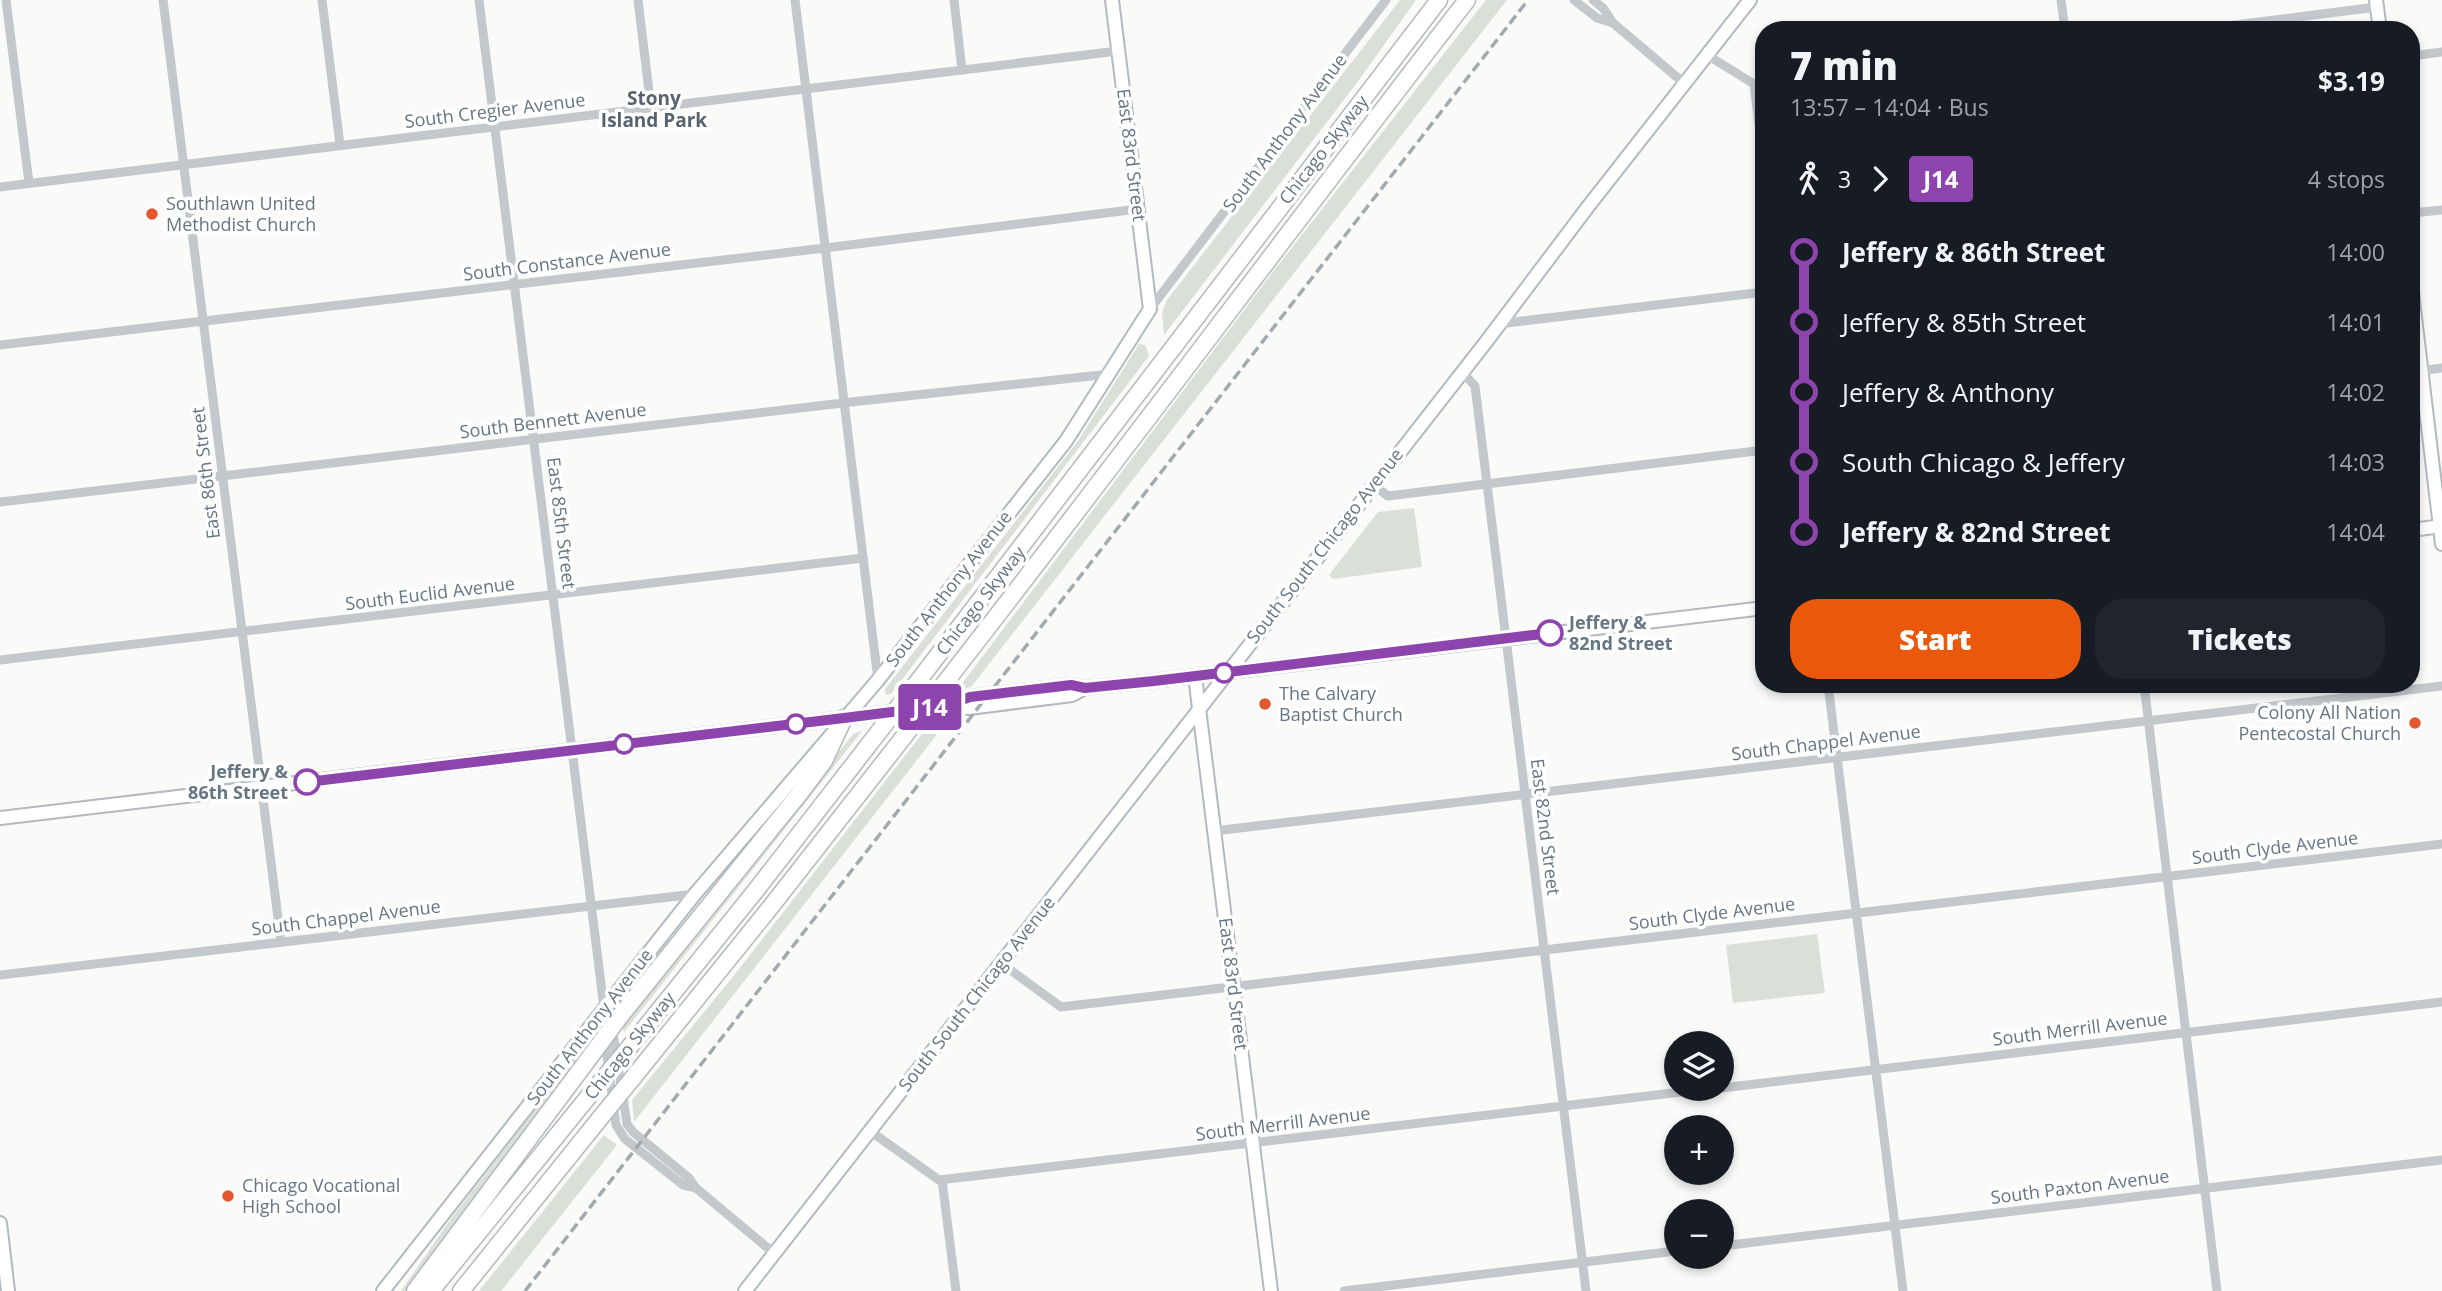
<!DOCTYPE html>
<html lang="en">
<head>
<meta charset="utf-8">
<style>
	:root { --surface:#171b24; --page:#20242c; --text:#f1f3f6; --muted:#9ea1a6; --accent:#ea580c }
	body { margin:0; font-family:"Open Sans",sans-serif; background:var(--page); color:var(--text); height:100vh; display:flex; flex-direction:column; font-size:26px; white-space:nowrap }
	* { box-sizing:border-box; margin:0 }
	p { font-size:23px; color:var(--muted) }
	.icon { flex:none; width:38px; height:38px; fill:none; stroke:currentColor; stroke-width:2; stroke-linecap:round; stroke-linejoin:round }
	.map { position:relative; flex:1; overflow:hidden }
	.details { position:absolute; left:1755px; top:21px; width:665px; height:672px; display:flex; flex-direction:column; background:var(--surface); border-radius:28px; box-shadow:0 4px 10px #0003 }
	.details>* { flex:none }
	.badge { padding:0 14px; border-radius:5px; font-size:24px; line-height:46px }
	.fabs { position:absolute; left:1664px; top:1031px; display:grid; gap:14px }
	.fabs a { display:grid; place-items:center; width:70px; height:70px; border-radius:50%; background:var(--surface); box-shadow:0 4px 10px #0003; font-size:35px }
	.map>.badge { position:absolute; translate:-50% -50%; box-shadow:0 0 0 4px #fff }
	.legs { display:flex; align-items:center; gap:10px; height:77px; padding:0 35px; font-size:23px }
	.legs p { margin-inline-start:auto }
	.overview { display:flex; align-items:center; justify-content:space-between; height:119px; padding:0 35px }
	h1 { font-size:38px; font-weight:800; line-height:52px }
	.button { display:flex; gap:14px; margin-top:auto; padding:14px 35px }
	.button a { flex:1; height:80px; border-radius:28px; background:var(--accent); color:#fff; font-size:28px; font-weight:800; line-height:80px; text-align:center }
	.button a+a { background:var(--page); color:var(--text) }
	ul { padding:0 35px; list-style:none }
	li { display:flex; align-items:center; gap:24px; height:70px; font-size:26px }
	li i { display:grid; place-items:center; width:10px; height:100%; margin:0 9px; background:currentColor }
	li i::after { content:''; width:18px; height:18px; margin:-9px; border:5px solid; border-radius:50%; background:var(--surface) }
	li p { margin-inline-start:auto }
	li:first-child i { background:linear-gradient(#0000 50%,currentColor 0) }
	li:last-child i { background:linear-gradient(currentColor 50%,#0000 0) }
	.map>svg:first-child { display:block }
</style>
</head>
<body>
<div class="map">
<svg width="2442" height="1291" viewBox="0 0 2442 1291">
	<rect width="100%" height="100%" fill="#fafaf8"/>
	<g fill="#dadfd7">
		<polygon points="1400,0 1416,0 1359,80 1164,335 1162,312 1167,300"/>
		<polygon points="1486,0 1507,0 971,687 958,689 1272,273"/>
		<polygon points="1139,344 1145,345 1149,356 891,694 886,695 885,689 1078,441"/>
		<polygon points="1414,508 1422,567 1333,579 1329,575 1378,512"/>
		<polygon points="949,719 634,1122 632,1100 732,978 932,721"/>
		<polygon points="862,731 624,1032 622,1024 853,734"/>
		<polygon points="1817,934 1825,993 1733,1003 1726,945"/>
		<polygon points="589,1040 593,1042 407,1291 401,1291 450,1220"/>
		<polygon points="604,1135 617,1145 501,1291 479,1291"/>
	</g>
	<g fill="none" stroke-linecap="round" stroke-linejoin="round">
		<g stroke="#b3babf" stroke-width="16">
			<g id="secondary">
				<polyline points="2376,0 2380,30"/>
				<polyline points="2412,292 2442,544"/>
				<polyline points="2412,530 2442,526"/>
				<polyline points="1195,676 1271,1291"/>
				<polyline points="952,706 969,708 1072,695 1085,688"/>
				<polyline points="0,818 844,718 948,705 970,697 1071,685 1085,688 1154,681 1764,608"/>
				<polyline points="0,1223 8,1291"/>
				<polyline points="383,1291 615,995 695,894 878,680 1066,441 1150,309 1112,0"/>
				<polyline points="745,1291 1486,342 1587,208 1750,0"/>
			</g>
		</g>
		<g stroke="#b4b9bd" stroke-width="19">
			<g id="highway">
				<path d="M940,689C1118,461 1290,229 1467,0"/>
				<polyline points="909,693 1439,0"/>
				<polyline points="621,1015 800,793 824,761 844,718"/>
				<polyline points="627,1050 753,894 881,729"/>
				<polyline points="632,1079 773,904 913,725"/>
				<polyline points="415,1291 593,1053"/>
				<polyline points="431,1291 597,1086"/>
				<polyline points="461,1291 601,1117"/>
			</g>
		</g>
		<g stroke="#c3c8cc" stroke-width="9">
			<polyline points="6,0 29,183"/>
			<polyline points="163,0 281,942"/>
			<polyline points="322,0 340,145"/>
			<polyline points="479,0 604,1008 603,1025 616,1125 625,1139 683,1185 696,1188"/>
			<polyline points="638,0 651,108"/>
			<polyline points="795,0 878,680"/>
			<polyline points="954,0 962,70"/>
			<polyline points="1574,0 1597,18 1613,23"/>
			<polyline points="1593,0 1603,8 1613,23 1685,84"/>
			<polyline points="2061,0 2065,30"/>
			<polyline points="2196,30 2377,7"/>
			<polyline points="1707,55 1754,84 1764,165"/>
			<polyline points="2412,56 2442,52"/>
			<polyline points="0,187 1118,51"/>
			<polyline points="2412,213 2442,210"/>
			<polyline points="1150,309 1386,0"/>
			<polyline points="1498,324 1764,292"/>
			<polyline points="0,345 825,248 1138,209"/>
			<polyline points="1462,372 1475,386 1586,1291"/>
			<polyline points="2412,372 2442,368"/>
			<polyline points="1373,485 1388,496 1764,450"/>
			<polyline points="0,502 860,401 1110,374"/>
			<polyline points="0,660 863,558"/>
			<polyline points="1828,684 1903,1291"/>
			<polyline points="2144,684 2217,1291"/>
			<polyline points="1214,831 2442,686"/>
			<polyline points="1001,963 1061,1007 2442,844"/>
			<polyline points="0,975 695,894"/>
			<polyline points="612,1027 627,1124 633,1132 689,1178 696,1188 775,1254"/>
			<polyline points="1722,1088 2442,1002"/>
			<polyline points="870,1131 939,1180 1715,1088"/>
			<polyline points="942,1180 956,1291"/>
			<polyline points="1722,1246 2442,1160"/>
			<polyline points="1344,1291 1676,1251"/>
		</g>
		<use href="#secondary" stroke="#fff" stroke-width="12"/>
		<use href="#highway" stroke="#fff" stroke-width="16"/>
		<polyline stroke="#a2aab0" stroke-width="3.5" stroke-dasharray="10 5" stroke-linecap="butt" points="525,1291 1528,0"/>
		<g stroke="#b4b9bd" stroke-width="19" stroke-linecap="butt">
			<g id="highway-bridge">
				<polyline points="913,725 940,689"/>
				<polyline points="881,729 909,693"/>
				<polyline points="593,1053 621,1015"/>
				<polyline points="597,1086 627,1050"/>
				<polyline points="601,1117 632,1079"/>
			</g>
		</g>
		<use href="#highway-bridge" stroke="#fff" stroke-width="16"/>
	</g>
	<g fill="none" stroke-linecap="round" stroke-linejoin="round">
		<g stroke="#fff" stroke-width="16">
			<polyline id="line-1" points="307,782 844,718 948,705 970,697 1046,688 1071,685 1085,688 1154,681 1550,633"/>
		</g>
		<use href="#line-1" stroke="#8e44ad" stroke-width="10"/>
	</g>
	<g fill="#e4572e" stroke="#fff" stroke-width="2.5">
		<circle cx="152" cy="214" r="7"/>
		<circle cx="1265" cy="704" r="7"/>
		<circle cx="2415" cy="723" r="7"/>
		<circle cx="228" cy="1196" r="7"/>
	</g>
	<g fill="#fff" stroke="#8e44ad" stroke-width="3.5">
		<circle cx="1550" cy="633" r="12"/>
		<circle cx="1224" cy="673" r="9"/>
		<circle cx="796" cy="724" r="9"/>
		<circle cx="624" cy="744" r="9"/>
		<circle cx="307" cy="782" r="12"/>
	</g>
	<g text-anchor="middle" stroke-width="7" stroke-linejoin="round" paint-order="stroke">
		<g font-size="18" fill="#657683" stroke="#fff">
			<text transform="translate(495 111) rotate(-7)" y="6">South Cregier Avenue</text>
			<text transform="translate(1285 133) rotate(-53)" y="6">South Anthony Avenue</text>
			<text transform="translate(1324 150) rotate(-52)" y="6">Chicago Skyway</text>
			<text transform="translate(1131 155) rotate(83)" y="6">East 83rd Street</text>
			<text transform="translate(567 262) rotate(-7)" y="6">South Constance Avenue</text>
			<text transform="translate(553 421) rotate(-7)" y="6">South Bennett Avenue</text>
			<text transform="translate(206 473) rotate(-97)" y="6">East 86th Street</text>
			<text transform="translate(561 523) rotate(83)" y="6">East 85th Street</text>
			<text transform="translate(1325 546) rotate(-52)" y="6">South South Chicago Avenue</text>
			<text transform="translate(949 589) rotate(-52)" y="6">South Anthony Avenue</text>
			<text transform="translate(430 594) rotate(-7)" y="6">South Euclid Avenue</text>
			<text transform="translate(981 601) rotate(-52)" y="6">Chicago Skyway</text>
			<text transform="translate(1826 743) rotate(-7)" y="6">South Chappel Avenue</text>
			<text transform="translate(1545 827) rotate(83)" y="6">East 82nd Street</text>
			<text transform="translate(2275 848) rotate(-7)" y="6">South Clyde Avenue</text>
			<text transform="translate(1712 914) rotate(-7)" y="6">South Clyde Avenue</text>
			<text transform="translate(346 918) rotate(-7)" y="6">South Chappel Avenue</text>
			<text transform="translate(1233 984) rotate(83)" y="6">East 83rd Street</text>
			<text transform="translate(977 994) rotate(-52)" y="6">South South Chicago Avenue</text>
			<text transform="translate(590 1027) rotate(-52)" y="6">South Anthony Avenue</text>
			<text transform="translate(2080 1029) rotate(-7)" y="6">South Merrill Avenue</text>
			<text transform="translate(630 1046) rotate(-51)" y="6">Chicago Skyway</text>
			<text transform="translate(1283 1124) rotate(-7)" y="6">South Merrill Avenue</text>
			<text transform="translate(2080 1187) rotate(-7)" y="6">South Paxton Avenue</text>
		</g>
		<g font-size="18" fill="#657683" stroke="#fff" text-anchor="start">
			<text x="166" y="210">Southlawn United<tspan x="166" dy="21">Methodist Church</tspan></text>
			<text x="1279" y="700">The Calvary<tspan x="1279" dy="21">Baptist Church</tspan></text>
			<text x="2401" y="719" text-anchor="end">Colony All Nation<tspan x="2401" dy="21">Pentecostal Church</tspan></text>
			<text x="242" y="1192">Chicago Vocational<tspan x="242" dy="21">High School</tspan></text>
		</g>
		<g font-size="18" font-weight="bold" fill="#657683" stroke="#fff" text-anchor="start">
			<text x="1569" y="629">Jeffery &amp;<tspan x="1569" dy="21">82nd Street</tspan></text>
			<text x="288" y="778" text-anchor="end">Jeffery &amp;<tspan x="288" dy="21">86th Street</tspan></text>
		</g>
		<g font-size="19" font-weight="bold" fill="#57646e" stroke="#fff">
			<text x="654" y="105">Stony<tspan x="654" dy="22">Island Park</tspan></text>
		</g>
	</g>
</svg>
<div class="fabs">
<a><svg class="icon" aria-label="layers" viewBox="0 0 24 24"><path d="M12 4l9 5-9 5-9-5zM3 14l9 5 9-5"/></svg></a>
<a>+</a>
<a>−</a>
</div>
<b class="badge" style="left:930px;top:707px;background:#8e44ad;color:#fff">J14</b>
<section class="details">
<div class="overview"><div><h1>7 min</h1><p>13:57 – 14:04 · Bus</p></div><b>$3.19</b></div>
<div class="legs"><svg class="icon" aria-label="walk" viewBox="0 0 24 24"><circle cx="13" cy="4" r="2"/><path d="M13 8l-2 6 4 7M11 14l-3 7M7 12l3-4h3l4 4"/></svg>3<svg class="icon" aria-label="forward" viewBox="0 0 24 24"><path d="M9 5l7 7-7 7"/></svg><b class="badge" style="background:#8e44ad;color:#fff">J14</b><p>4 stops</p></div>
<ul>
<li><i style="color:#8e44ad"></i><b>Jeffery &amp; 86th Street</b><p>14:00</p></li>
<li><i style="color:#8e44ad"></i><span>Jeffery &amp; 85th Street</span><p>14:01</p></li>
<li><i style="color:#8e44ad"></i><span>Jeffery &amp; Anthony</span><p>14:02</p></li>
<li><i style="color:#8e44ad"></i><span>South Chicago &amp; Jeffery</span><p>14:03</p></li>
<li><i style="color:#8e44ad"></i><b>Jeffery &amp; 82nd Street</b><p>14:04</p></li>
</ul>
<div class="button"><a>Start</a><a>Tickets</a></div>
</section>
</div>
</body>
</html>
